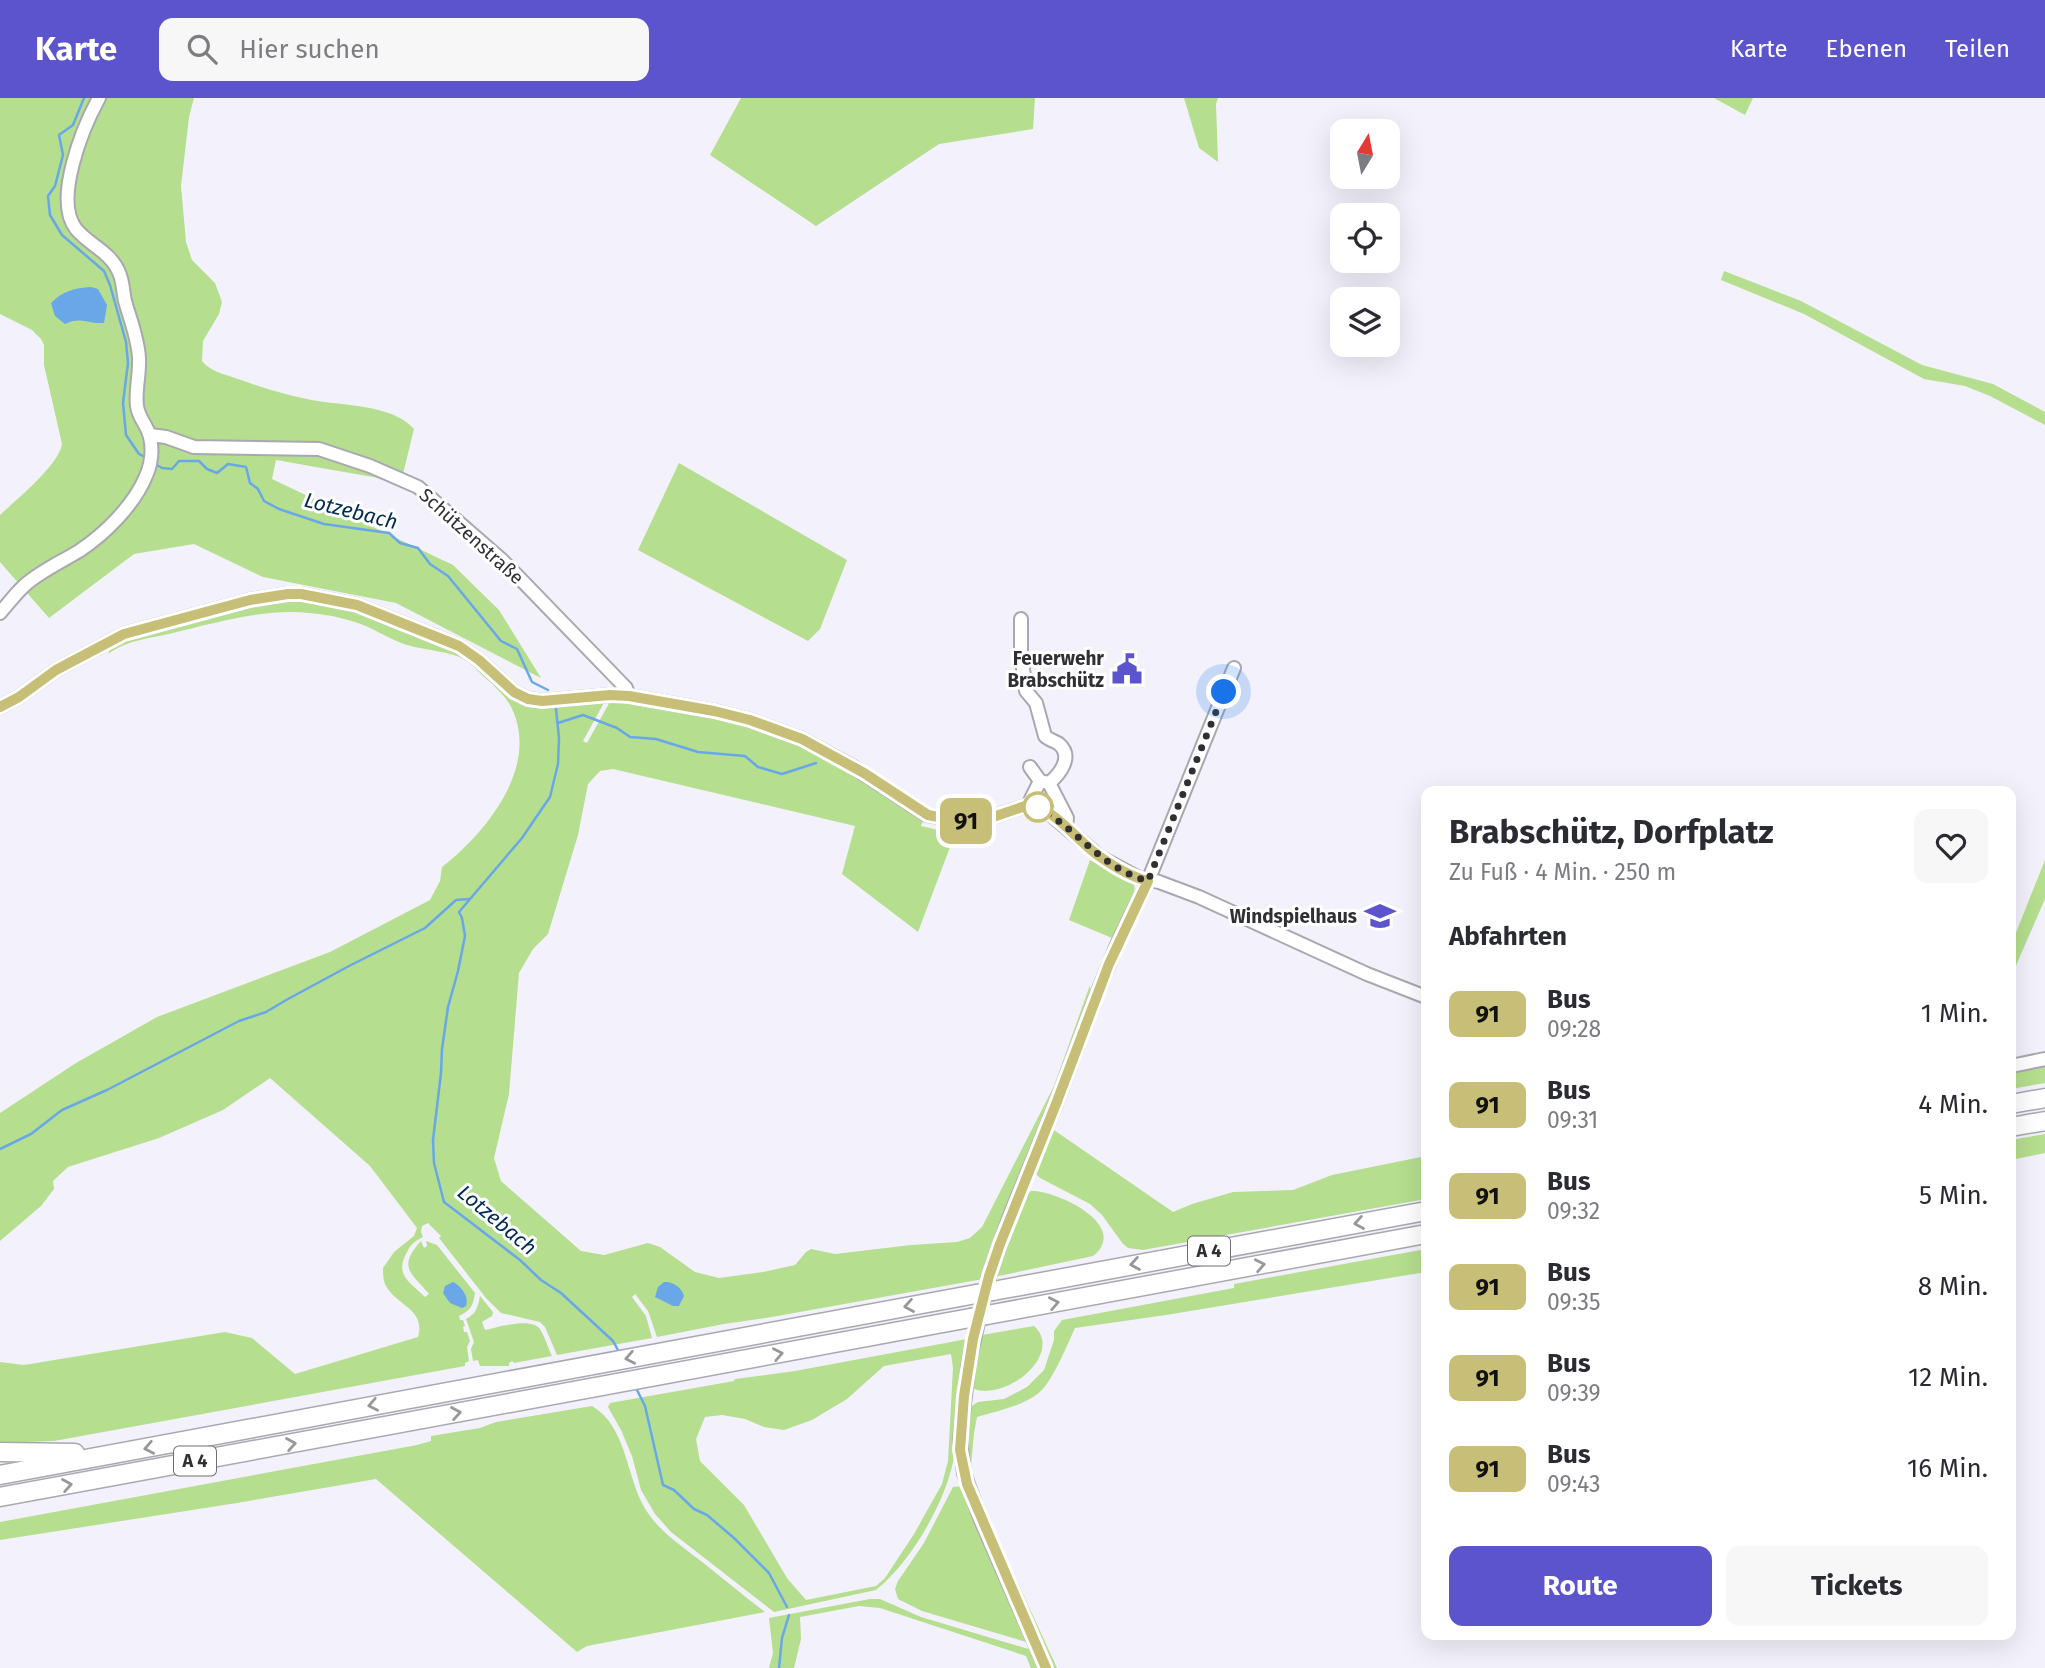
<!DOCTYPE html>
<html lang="de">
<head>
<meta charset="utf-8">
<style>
	:root { --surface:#fff; --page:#f7f7f7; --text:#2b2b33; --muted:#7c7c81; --accent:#5c54cc }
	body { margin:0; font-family:"Fira Sans",sans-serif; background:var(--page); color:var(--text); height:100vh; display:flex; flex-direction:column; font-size:26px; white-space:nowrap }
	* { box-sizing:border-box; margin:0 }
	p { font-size:23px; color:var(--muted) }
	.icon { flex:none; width:38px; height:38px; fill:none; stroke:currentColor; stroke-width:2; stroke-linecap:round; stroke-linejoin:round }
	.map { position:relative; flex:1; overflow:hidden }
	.details { position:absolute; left:1421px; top:688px; width:595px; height:854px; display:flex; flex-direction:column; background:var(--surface); border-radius:14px; box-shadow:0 7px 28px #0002 }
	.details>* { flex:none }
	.badge { padding:0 14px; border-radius:10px; font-size:24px; line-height:46px }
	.needle { width:46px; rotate:10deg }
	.fabs { position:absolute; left:1330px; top:21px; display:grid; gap:14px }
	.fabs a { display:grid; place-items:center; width:70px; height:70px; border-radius:14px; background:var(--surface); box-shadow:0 7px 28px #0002; font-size:35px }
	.you { position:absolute; width:35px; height:35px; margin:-18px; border:5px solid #fff; border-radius:50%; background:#1a73e8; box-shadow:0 0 0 10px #1a73e833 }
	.map>.badge { position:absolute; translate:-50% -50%; box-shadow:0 0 0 4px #fff }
	h2 { padding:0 28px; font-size:26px; line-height:63px }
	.round { display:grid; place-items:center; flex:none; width:74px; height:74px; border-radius:14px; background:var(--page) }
	.head { display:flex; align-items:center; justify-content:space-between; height:119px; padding:0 28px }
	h1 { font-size:33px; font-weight:700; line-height:52px }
	.button { display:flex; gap:14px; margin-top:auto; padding:14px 28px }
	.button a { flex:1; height:80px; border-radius:14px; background:var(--accent); color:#fff; font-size:28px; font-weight:700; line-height:80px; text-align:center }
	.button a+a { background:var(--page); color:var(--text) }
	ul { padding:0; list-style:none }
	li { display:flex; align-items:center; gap:21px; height:91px; padding:0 28px }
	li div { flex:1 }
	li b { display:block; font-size:26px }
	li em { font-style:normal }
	li .badge { min-width:77px; font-weight:700; text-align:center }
	header { display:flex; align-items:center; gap:42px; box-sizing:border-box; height:98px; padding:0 35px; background:var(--accent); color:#fff }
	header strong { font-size:33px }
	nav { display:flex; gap:38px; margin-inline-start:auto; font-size:24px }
	.search { width:490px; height:63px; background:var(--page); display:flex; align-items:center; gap:18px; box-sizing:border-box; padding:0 24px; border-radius:14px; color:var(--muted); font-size:26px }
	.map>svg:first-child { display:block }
</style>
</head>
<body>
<header>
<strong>Karte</strong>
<div class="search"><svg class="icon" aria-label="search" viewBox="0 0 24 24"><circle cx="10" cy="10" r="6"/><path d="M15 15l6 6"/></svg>Hier suchen</div>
<nav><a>Karte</a><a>Ebenen</a><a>Teilen</a></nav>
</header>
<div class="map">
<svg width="2045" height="1570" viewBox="0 0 2045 1570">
	<rect width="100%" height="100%" fill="#f3f2fc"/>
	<g fill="#b5de8e" fill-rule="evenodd">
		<path d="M0,0H194L189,19L181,88L186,144L192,162L215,185L222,204L219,216L203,243L202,263C210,273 223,276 235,280C258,288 282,296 307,301C337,308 392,305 414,331L401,384L276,362L272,381L453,467L499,512L541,580L396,505L263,479L194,446L134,456L49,520L0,464V417C16,402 59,367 62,346L44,267V247L41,241L32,232L0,216Z"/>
		<polygon points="741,0 1035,0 1033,31 939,46 816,128 710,57"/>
		<polygon points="1184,0 1218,0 1216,6 1218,64 1199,50"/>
		<polygon points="1714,0 1753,0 1745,17"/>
		<polygon points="1724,173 1801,203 1922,267 1993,286 2045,314 2045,327 1990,298 1965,288 1924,281 1804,216 1721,182"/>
		<polygon points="679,365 847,462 820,531 808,543 638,452"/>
		<path d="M291,500L356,509L459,552L518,601V604L522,607L606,601L583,643L587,645L612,600L674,609L780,636L832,661L924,719L921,728L955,736L918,834L842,776L855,728L613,671L600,673L588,686L578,737L548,836L533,851L519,875L509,996L494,1060L501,1083L581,1153L604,1157L648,1145L660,1149L695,1174L719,1180L763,1174L795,1167L806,1154L811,1151L835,1156L911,1147L957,1144L970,1140L982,1129L1054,988L1090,887L1091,901L983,1181L772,1219L724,1226L657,1239L648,1213L635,1196L632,1199L646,1218L652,1240L557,1257L545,1229L540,1224L501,1215L486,1200L439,1140L441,1138L428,1125L422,1128L421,1134L423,1139C415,1143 411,1146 407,1154C394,1177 410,1184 425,1199L429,1196C413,1176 396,1170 421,1143L424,1150L427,1148L426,1143L437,1147L475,1195C473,1208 471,1212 459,1218L460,1222H463L465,1228L463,1229L464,1234H467L470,1243L467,1249L469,1263L465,1265V1268L54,1343L0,1345V1264L24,1267L225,1234L252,1240L295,1276L418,1239C426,1211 397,1208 386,1188C383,1183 383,1175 383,1170L394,1154L414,1138L417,1130L370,1068L270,980L223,1012L159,1040L68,1069L53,1083L54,1091L41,1108L0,1143V1015L76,965L157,919L330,854L430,802L440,783L442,769C487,734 542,666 510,607C503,595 491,585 481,576C476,571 471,565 465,562C452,553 420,552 404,546C387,540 372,529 355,524C340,519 324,516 309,515C266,510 214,525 173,535C148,541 130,541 108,556L113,546L126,540L211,515Z"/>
		<polygon points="1090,762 1134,786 1135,797 1112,840 1069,822"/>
		<polygon points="2045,762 2045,801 2011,879 2011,847"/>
		<polygon points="2045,966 2045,985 2011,991 2011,973"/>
		<polygon points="1051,1030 1173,1114 1192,1106 1233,1094 1293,1092 1332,1077 1426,1058 1426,1101 1143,1152 1128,1150 1123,1146 1102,1117 1090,1106 1040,1080 1036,1076 1035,1070"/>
		<polygon points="2045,1036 2045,1055 2011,1062 2011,1042"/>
		<path d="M1031,1093C1057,1092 1131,1128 1093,1158L994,1179L1023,1099Z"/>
		<path d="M1426,1151V1174L1166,1217L1075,1230C1067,1247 1051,1288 1036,1297C1019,1309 997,1313 977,1319L974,1335L971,1368L970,1364L967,1363L964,1352L967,1311L978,1304L1004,1301L1027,1289L1044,1272L1054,1242V1233L1062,1222L1234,1190V1186Z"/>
		<path d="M480,1198L493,1214L492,1218L482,1224L485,1232C497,1229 531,1219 540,1231C545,1239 548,1250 552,1258L514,1265L512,1263L509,1265V1268H480L478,1262L473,1263L471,1251L474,1244L466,1221C476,1216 478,1209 480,1198Z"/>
		<path d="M1034,1228C1064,1255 1008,1303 974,1291C970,1280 978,1248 982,1237Z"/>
		<path d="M967,1241C963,1270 959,1298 955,1327C954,1339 955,1352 953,1364C944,1407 910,1465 876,1492L774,1514L671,1434L655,1416L641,1392L632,1358L621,1332L608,1309L610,1305L734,1283L735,1281L795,1273ZM951,1256L953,1270L948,1363L942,1386L914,1436L885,1480L876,1488L806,1502L787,1480L744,1407L700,1363L696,1341L705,1319L722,1317L745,1321L764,1329L784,1332L812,1322L847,1301L884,1268Z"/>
		<path d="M592,1308C626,1328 626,1375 643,1407C656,1431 680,1447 701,1463C722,1480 743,1497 765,1514L587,1548L577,1554L376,1381L237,1405L0,1442V1424L417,1347L431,1343V1338L480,1330L496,1324Z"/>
		<polygon points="962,1388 965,1394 1030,1543 1026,1544 922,1513 898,1501 895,1491 898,1483 924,1445 953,1389"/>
		<polygon points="977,1388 999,1443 1057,1570 1051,1570 972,1390"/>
		<polygon points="870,1501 880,1501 921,1519 1035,1553 1042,1570 1031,1570 1026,1558 880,1510 859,1508 800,1519 801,1541 794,1570 769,1570 773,1555 769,1520"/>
	</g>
	<g fill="#69a7e9">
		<path d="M91,189L98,191L107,207L104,225C87,226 80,218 65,226L55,218L51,205C63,193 74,190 91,189Z"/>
		<path d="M453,1184C461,1188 469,1198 466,1208L462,1210L450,1205L443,1195L445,1188Z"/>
		<path d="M664,1184C673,1183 682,1190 684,1198L679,1208H673L655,1199L658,1189Z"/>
	</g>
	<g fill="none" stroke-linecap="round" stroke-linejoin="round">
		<g stroke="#69a7e9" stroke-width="2.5">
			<polyline points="84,0 73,27 59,37 63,57 55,88 48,98 50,117 62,137 104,173 110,187 126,244 128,265 123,305 126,337 139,356 143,358"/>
			<polyline points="157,367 162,370 172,371 179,363 199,363 207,371 217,375 228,366 246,369 250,385 258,391 264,403 279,411 324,426 389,435 400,445 418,450 430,466 448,478 501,543 517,551 532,584 548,592"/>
			<polyline points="556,611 559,640 558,666 550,699 522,740 459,814 462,820 465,838 458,873 448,909 442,951 441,975 433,1042 434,1065 444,1104 520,1162 541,1182 561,1195 613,1243 619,1254"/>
			<polyline points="558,625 583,617 617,630 630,639 656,641 698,654 745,658 758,669 782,676 816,665"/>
			<polyline points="0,1051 31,1036 62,1012 107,992 239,923 266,914 288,901 349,868 425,830 456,802 469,801"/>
			<polyline points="635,1288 645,1308 663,1387 674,1392 694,1411 707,1417 734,1440 769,1475 787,1509"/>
			<polyline points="779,1570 782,1540 789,1517"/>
		</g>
		<g stroke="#a9a8b1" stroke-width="16">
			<g id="minor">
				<polyline points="150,337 166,339 194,349 319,351 370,368 418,389 502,462 626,590 629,598"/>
				<path d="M0,515C8,506 15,496 25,487C41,473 61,464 79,453C105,436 134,407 146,378C153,362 154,342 145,327C141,320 138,316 137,308C135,292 140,276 139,260C138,240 130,221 125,203C123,194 123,185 120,177C112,154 90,148 76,131C53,102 83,29 99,0"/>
				<path d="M1021,521V556L1026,593L1036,605L1045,638C1049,642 1055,643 1059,646C1074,659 1059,677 1049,685"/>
				<polyline points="0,609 19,599 56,572 124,536 250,502 288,496 301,496 357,507 459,548 479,562 514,594 528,601 542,603 610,597 629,598 714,613 750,622 802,641 852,668 927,717 960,723 987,721 1028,707"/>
				<polyline points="1030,669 1040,683"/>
				<polyline points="1028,707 1035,707 1049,715 1100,759 1139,780 1159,784 1199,799 1367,876 1426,899"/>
				<polyline points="1028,707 1040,683 1049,685 1067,720 1066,729"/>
				<polyline points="2011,968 2045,961"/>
				<polyline points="1046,1570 981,1422 964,1375 960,1341 969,1263 989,1178 1010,1118 1056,1006 1101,886 1117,847 1148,783 1234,570"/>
			</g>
		</g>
		<g stroke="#a9a8b1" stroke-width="21">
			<g id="highway">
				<polyline points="2011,1006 2045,1000"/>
				<polyline points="2011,1029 2045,1023"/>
				<polyline points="993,1193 1426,1113"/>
				<polyline points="987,1217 1426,1136"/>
				<polyline points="0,1354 75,1355"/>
				<polyline points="0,1377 976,1196"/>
				<polyline points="0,1399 970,1220"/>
			</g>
		</g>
		<use href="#minor" stroke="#fff" stroke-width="12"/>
		<use href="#highway" stroke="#fff" stroke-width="18"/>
		<g stroke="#a9a8b1" stroke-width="21" stroke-linecap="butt">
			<g id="highway-bridge">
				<polyline points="976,1196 993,1193"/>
				<polyline points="970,1220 987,1217"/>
			</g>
		</g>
		<use href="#highway-bridge" stroke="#fff" stroke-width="18"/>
	</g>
	<defs><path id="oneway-chevron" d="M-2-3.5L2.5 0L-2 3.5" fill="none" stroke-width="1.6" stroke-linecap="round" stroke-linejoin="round" transform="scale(1.75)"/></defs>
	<g stroke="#98989a">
		<use href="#oneway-chevron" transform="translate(1359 1125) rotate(170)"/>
		<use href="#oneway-chevron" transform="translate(1135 1166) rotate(170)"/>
		<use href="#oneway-chevron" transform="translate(1260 1167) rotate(-11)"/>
		<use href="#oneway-chevron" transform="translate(1054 1205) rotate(-11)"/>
		<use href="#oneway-chevron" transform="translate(909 1208) rotate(170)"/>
		<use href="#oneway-chevron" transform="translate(778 1256) rotate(-11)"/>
		<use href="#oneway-chevron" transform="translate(630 1260) rotate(169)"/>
		<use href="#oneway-chevron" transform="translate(373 1307) rotate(169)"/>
		<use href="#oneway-chevron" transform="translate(456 1315) rotate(-10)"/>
		<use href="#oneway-chevron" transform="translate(291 1346) rotate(-10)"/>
		<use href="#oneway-chevron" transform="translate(149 1350) rotate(169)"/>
		<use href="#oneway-chevron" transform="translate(67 1387) rotate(-10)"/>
	</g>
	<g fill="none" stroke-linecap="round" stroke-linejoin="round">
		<g stroke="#fff" stroke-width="16">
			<path id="line" d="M0,609L19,599L56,572L124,536L250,502L288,496H301L357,507L459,548L479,562L514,594L528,601L542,603L610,597L629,598L714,613L750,622L802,641L864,675L928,717L960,723L987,721L1028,707C1054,709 1078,744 1099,758C1113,768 1132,779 1148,783L1109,866L1056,1006L1000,1146L989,1178L973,1241L964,1298L960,1352L967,1386L1046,1570"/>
		</g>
		<use href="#line" stroke="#c7be77" stroke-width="10"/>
		<path stroke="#303034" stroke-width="7" stroke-dasharray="0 12.6" d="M1038,709C1078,732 1101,770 1148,783L1224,594"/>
	</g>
	<defs>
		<g id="civic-bare" transform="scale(2.415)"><path d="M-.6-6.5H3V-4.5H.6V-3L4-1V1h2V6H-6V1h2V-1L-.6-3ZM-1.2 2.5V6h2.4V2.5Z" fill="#5c54cc" stroke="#fff" stroke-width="2.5" paint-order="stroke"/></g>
		<g id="school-bare" transform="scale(2.415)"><path d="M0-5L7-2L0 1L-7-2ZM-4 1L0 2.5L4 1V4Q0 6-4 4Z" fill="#5c54cc" stroke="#fff" stroke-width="2.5" paint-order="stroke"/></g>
	</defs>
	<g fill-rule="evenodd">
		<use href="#civic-bare" x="1127" y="571"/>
		<use href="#school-bare" x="1380" y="818"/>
	</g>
	<circle fill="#fff" stroke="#c7be77" stroke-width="3.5" cx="1038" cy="709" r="14"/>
	<g text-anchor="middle" stroke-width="6" stroke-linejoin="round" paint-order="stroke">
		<g fill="#fff" stroke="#6e6e71" stroke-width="2">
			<rect x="1188" y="1138.5" width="42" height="29" rx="5"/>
			<rect x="174" y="1348.5" width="42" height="29" rx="5"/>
		</g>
		<g font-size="18" font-weight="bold" fill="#303034">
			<text x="1209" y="1159">A 4</text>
			<text x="195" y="1369">A 4</text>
		</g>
		<g font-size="19" fill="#303034" stroke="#fff">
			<text transform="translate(472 438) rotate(42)" y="7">Schützenstraße</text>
		</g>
		<g font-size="19" font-weight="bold" fill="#303034" stroke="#fff" text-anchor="end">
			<text x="1104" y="567">Feuerwehr<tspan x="1104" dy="22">Brabschütz</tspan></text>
			<text x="1357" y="825">Windspielhaus</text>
		</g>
		<g font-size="21" font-style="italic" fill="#002b54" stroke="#fff">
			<text transform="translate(351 413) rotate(14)" y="7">Lotzebach</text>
			<text transform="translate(497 1122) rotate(40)" y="7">Lotzebach</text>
		</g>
	</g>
</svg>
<div class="fabs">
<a><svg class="needle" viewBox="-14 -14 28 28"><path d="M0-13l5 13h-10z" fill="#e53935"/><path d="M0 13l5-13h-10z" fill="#7c7c81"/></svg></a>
<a><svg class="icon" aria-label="locate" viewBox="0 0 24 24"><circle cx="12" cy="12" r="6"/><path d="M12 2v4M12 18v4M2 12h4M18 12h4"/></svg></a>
<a><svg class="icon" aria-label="layers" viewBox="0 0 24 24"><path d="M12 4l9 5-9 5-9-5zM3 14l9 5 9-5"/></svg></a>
</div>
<div class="you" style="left:1224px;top:594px"></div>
<b class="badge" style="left:966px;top:723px;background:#c7be77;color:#111">91</b>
<section class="details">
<div class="head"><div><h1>Brabschütz, Dorfplatz</h1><p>Zu Fuß · 4 Min. · 250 m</p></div><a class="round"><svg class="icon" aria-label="heart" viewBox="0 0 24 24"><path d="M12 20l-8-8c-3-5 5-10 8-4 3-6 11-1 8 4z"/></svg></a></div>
<h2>Abfahrten</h2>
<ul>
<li><span class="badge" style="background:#c7be77;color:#111">91</span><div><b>Bus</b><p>09:28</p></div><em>1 Min.</em></li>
<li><span class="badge" style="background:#c7be77;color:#111">91</span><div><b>Bus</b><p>09:31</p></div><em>4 Min.</em></li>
<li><span class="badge" style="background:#c7be77;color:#111">91</span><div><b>Bus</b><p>09:32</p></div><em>5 Min.</em></li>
<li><span class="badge" style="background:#c7be77;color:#111">91</span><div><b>Bus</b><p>09:35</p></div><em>8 Min.</em></li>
<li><span class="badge" style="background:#c7be77;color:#111">91</span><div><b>Bus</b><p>09:39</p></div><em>12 Min.</em></li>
<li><span class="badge" style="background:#c7be77;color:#111">91</span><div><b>Bus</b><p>09:43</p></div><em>16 Min.</em></li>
</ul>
<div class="button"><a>Route</a><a>Tickets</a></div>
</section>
</div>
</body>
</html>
